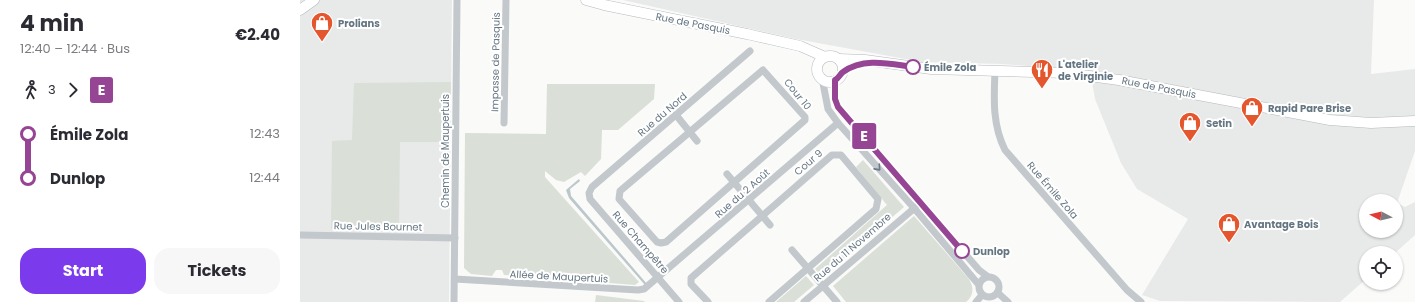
<!DOCTYPE html>
<html lang="en">
<head>
<meta charset="utf-8">
<style>
	:root { --surface:#fff; --page:#f7f7f7; --text:#2b2b33; --muted:#7c7c81; --accent:#7c3aed }
	body { margin:0; font-family:Poppins,sans-serif; background:var(--page); color:var(--text); height:100vh; display:flex; flex-direction:column; font-size:15px; white-space:nowrap }
	* { box-sizing:border-box; margin:0 }
	p { font-size:13px; color:var(--muted) }
	.icon { flex:none; width:22px; height:22px; fill:none; stroke:currentColor; stroke-width:2; stroke-linecap:round; stroke-linejoin:round }
	.map { position:relative; flex:1; overflow:hidden }
	.panel { display:flex; flex-direction:column; background:var(--surface); width:300px }
	.panel>* { flex:none }
	.badge { padding:0 8px; border-radius:3px; font-size:14px; line-height:26px }
	.needle { width:26px; rotate:277deg }
	.controls { position:absolute; left:1059px; top:194px; display:grid; gap:8px }
	.controls a { display:grid; place-items:center; width:44px; height:44px; border-radius:50%; background:var(--surface); box-shadow:0 1px 3px #0004; font-size:20px }
	.map>.badge { position:absolute; translate:-50% -50%; box-shadow:0 0 0 2px #fff }
	.legs { display:flex; align-items:center; gap:6px; height:44px; padding:0 20px; font-size:13px }
	.legs p { margin-inline-start:auto }
	.headline { display:flex; align-items:center; justify-content:space-between; height:68px; padding:0 20px }
	h1 { font-size:22px; font-weight:700; line-height:30px }
	.cta { display:flex; gap:8px; margin-top:auto; padding:8px 20px }
	.cta a { flex:1; height:46px; border-radius:16px; background:var(--accent); color:#fff; font-size:16px; font-weight:700; line-height:46px; text-align:center }
	.cta a+a { background:var(--page); color:var(--text) }
	ul { padding:0 20px; list-style:none }
	li { display:flex; align-items:center; gap:14px; height:44px; font-size:15px }
	li i { display:grid; place-items:center; width:6px; height:100%; margin:0 5px; background:currentColor }
	li i::after { content:''; width:10px; height:10px; margin:-5px; border:3px solid; border-radius:50%; background:var(--surface) }
	li p { margin-inline-start:auto }
	li:first-child i { background:linear-gradient(#0000 50%,currentColor 0) }
	li:last-child i { background:linear-gradient(currentColor 50%,#0000 0) }
	main { display:flex; flex:1; min-height:0 }
	.map>svg:first-child { display:block }
</style>
</head>
<body>
<main>
<section class="panel">
<div class="headline"><div><h1>4 min</h1><p>12:40 – 12:44 · Bus</p></div><b>€2.40</b></div>
<div class="legs"><svg class="icon" aria-label="walk" viewBox="0 0 24 24"><circle cx="13" cy="4" r="2"/><path d="M13 8l-2 6 4 7M11 14l-3 7M7 12l3-4h3l4 4"/></svg>3<svg class="icon" aria-label="forward" viewBox="0 0 24 24"><path d="M9 5l7 7-7 7"/></svg><b class="badge" style="background:#954593;color:#fff">E</b></div>
<ul>
<li><i style="color:#954593"></i><b>Émile Zola</b><p>12:43</p></li>
<li><i style="color:#954593"></i><b>Dunlop</b><p>12:44</p></li>
</ul>
<div class="cta"><a>Start</a><a>Tickets</a></div>
</section>
<div class="map">
<svg width="1115" height="302" viewBox="0 0 1115 302">
	<rect width="100%" height="100%" fill="#fafaf8"/>
	<g fill="#e8e9e9" fill-rule="evenodd">
		<polygon points="0,0 152,0 149,302 0,302"/>
		<path d="M323,0H1074L1071,74L1115,69V151L1097,203L1105,207L1115,202V235L1095,253H1066V279L1040,302L860,301L842,295L888,219L837,189L821,163L795,99L790,71L702,64L622,62L496,39ZM1066,201H1096V231H1066Z"/>
	</g>
	<g fill="#dadfd7">
		<polygon points="151,82 150,142 100,142 99,229 31,229 32,141 52,140 54,83"/>
		<polygon points="247,84 355,84 354,99 318,130 302,130 301,159 285,176 281,172 264,182 256,180 245,171 245,177 339,282 335,285 234,277 231,272 225,272 222,276 204,275 202,270 196,270 192,276 171,274 164,268 165,133 246,134"/>
		<polygon points="563,160 604,207 523,277 515,269 587,205 556,167"/>
		<path d="M614,216L669,279C674,288 674,295 666,302H546L533,286Z"/>
		<polygon points="506,276 514,285 494,302 476,302"/>
		<polygon points="296,295 344,301 345,302 295,302"/>
	</g>
	<polygon fill="#bbc7cb" points="279,179 280,181 270,189 271,196 347,284 345,285 269,198 266,190"/>
	<g fill="none" stroke-linecap="round" stroke-linejoin="round">
		<g stroke="#b3babf" stroke-width="11">
			<g id="secondary">
				<polyline points="286,0 304,5 447,34 500,46 525,57"/>
				<polyline points="0,10 14,0"/>
				<circle cx="530" cy="69" r="13"/>
				<polyline points="539,59 565,60 631,69 767,73 819,80 1030,120 1071,123 1115,121"/>
			</g>
		</g>
		<g stroke="#c3c8cc" stroke-width="7">
			<polygon points="463,70 505,117 505,120 366,242 361,243 357,242 319,199 320,191"/>
			<path d="M695,70C694,98 692,124 705,150L827,290L841,302"/>
			<polyline points="522,78 528,109 538,123 614,208 679,285"/>
			<polyline points="535,80 535,99 538,107 679,270 687,276"/>
			<polyline points="376,115 397,141"/>
			<polyline points="204,123 206,0"/>
			<polyline points="427,174 470,225"/>
			<polyline points="0,235 155,238"/>
			<polyline points="492,250 537,302"/>
			<circle cx="689" cy="287" r="10"/>
			<polyline points="155,279 338,290 344,289 538,123"/>
			<polyline points="698,293 708,302"/>
			<polyline points="154,302 157,0"/>
			<polyline points="379,302 290,199 289,193 292,187 450,51"/>
			<polyline points="408,302 391,284 391,278 532,155 541,155 578,199 576,209 469,302"/>
			<polyline points="504,302 617,206"/>
			<polyline points="676,302 682,295"/>
		</g>
		<use href="#secondary" stroke="#fff" stroke-width="10"/>
	</g>
	<defs><path id="oneway-chevron" d="M-2-3.5L2.5 0L-2 3.5" fill="none" stroke-width="1.6" stroke-linecap="round" stroke-linejoin="round"/></defs>
	<use stroke="#6a7a87" href="#oneway-chevron" transform="translate(578 168) rotate(48)"/>
	<g fill="none" stroke-linecap="round" stroke-linejoin="round">
		<g stroke="#fff" stroke-width="9">
			<path id="line-1" d="M613,67C590,64 564,57 543,72C540,74 539,78 535,80V99L538,107L662,251"/>
		</g>
		<use href="#line-1" stroke="#954593" stroke-width="6"/>
	</g>
	<defs>
		<g id="shop-pin" transform="scale(1.15)"><path d="M0 17L-7.5 6A9.5 9.5 0 1 1 7.5 6Z" fill="#e4572e" stroke="#fff"/><path d="M-5-2.5h2.3a2.7 3.5 0 0 1 5.4 0H5L5.5 6h-11ZM-1.5-2.5h3a1.5 2.3 0 0 0-3 0Z" fill="#fff"/></g>
		<g id="restaurant-pin" transform="scale(1.15)"><path d="M0 17L-7.5 6A9.5 9.5 0 1 1 7.5 6Z" fill="#e4572e" stroke="#fff"/><path d="M-5-6h1v4h1v-4h1v4h1v-4h1v5L-1.5 .5V6h-2V.5L-5-1ZM5-6V6H3V1.5H1.5Q1.5-4 5-6Z" fill="#fff"/></g>
	</defs>
	<g fill-rule="evenodd">
		<use href="#shop-pin" x="22" y="23"/>
		<use href="#restaurant-pin" x="742" y="70"/>
		<use href="#shop-pin" x="952" y="108"/>
		<use href="#shop-pin" x="890" y="123"/>
		<use href="#shop-pin" x="929" y="224"/>
	</g>
	<g fill="#fff" stroke="#954593" stroke-width="2">
		<circle cx="613" cy="67" r="7"/>
		<circle cx="662" cy="251" r="7"/>
	</g>
	<g text-anchor="middle" stroke-width="4" stroke-linejoin="round" paint-order="stroke">
		<g font-size="10" font-weight="bold" fill="#657683" stroke="#fff" text-anchor="start">
			<text x="38" y="27">Prolians</text>
			<text x="758" y="68">L'atelier<tspan x="758" dy="12">de Virginie</tspan></text>
			<text x="968" y="112">Rapid Pare Brise</text>
			<text x="906" y="127">Setin</text>
			<text x="944" y="228">Avantage Bois</text>
		</g>
		<g font-size="10" fill="#657683" stroke="#fff">
			<text transform="translate(393 23) rotate(11)" y="4">Rue de Pasquis</text>
			<text transform="translate(195 62) rotate(-89)" y="4">Impasse de Pasquis</text>
			<text transform="translate(859 87) rotate(11)" y="4">Rue de Pasquis</text>
			<text transform="translate(498 94) rotate(51)" y="4">Cour 10</text>
			<text transform="translate(362 114) rotate(-41)" y="4">Rue du Nord</text>
			<text transform="translate(145 151) rotate(-90)" y="4">Chemin de Maupertuis</text>
			<text transform="translate(508 162) rotate(-41)" y="4">Cour 9</text>
			<text transform="translate(753 190) rotate(49)" y="4">Rue Émile Zola</text>
			<text transform="translate(442 193) rotate(-41)" y="4">Rue du 2 Août</text>
			<text transform="translate(78 226) rotate(1)" y="4">Rue Jules Bournet</text>
			<text transform="translate(341 242) rotate(49)" y="4">Rue Champêtre</text>
			<text transform="translate(552 247) rotate(-41)" y="4">Rue du 11 Novembre</text>
			<text transform="translate(259 276) rotate(3)" y="4">Allée de Maupertuis</text>
		</g>
		<g font-size="10" font-weight="bold" fill="#657683" stroke="#fff" text-anchor="start">
			<text x="624" y="71">Émile Zola</text>
			<text x="673" y="255">Dunlop</text>
		</g>
	</g>
</svg>
<div class="controls">
<a><svg class="needle" viewBox="-14 -14 28 28"><path d="M0-13l5 13h-10z" fill="#e53935"/><path d="M0 13l5-13h-10z" fill="#7c7c81"/></svg></a>
<a><svg class="icon" aria-label="locate" viewBox="0 0 24 24"><circle cx="12" cy="12" r="6"/><path d="M12 2v4M12 18v4M2 12h4M18 12h4"/></svg></a>
</div>
<b class="badge" style="left:564px;top:136px;background:#954593;color:#fff">E</b>
</div>
</main>
</body>
</html>
